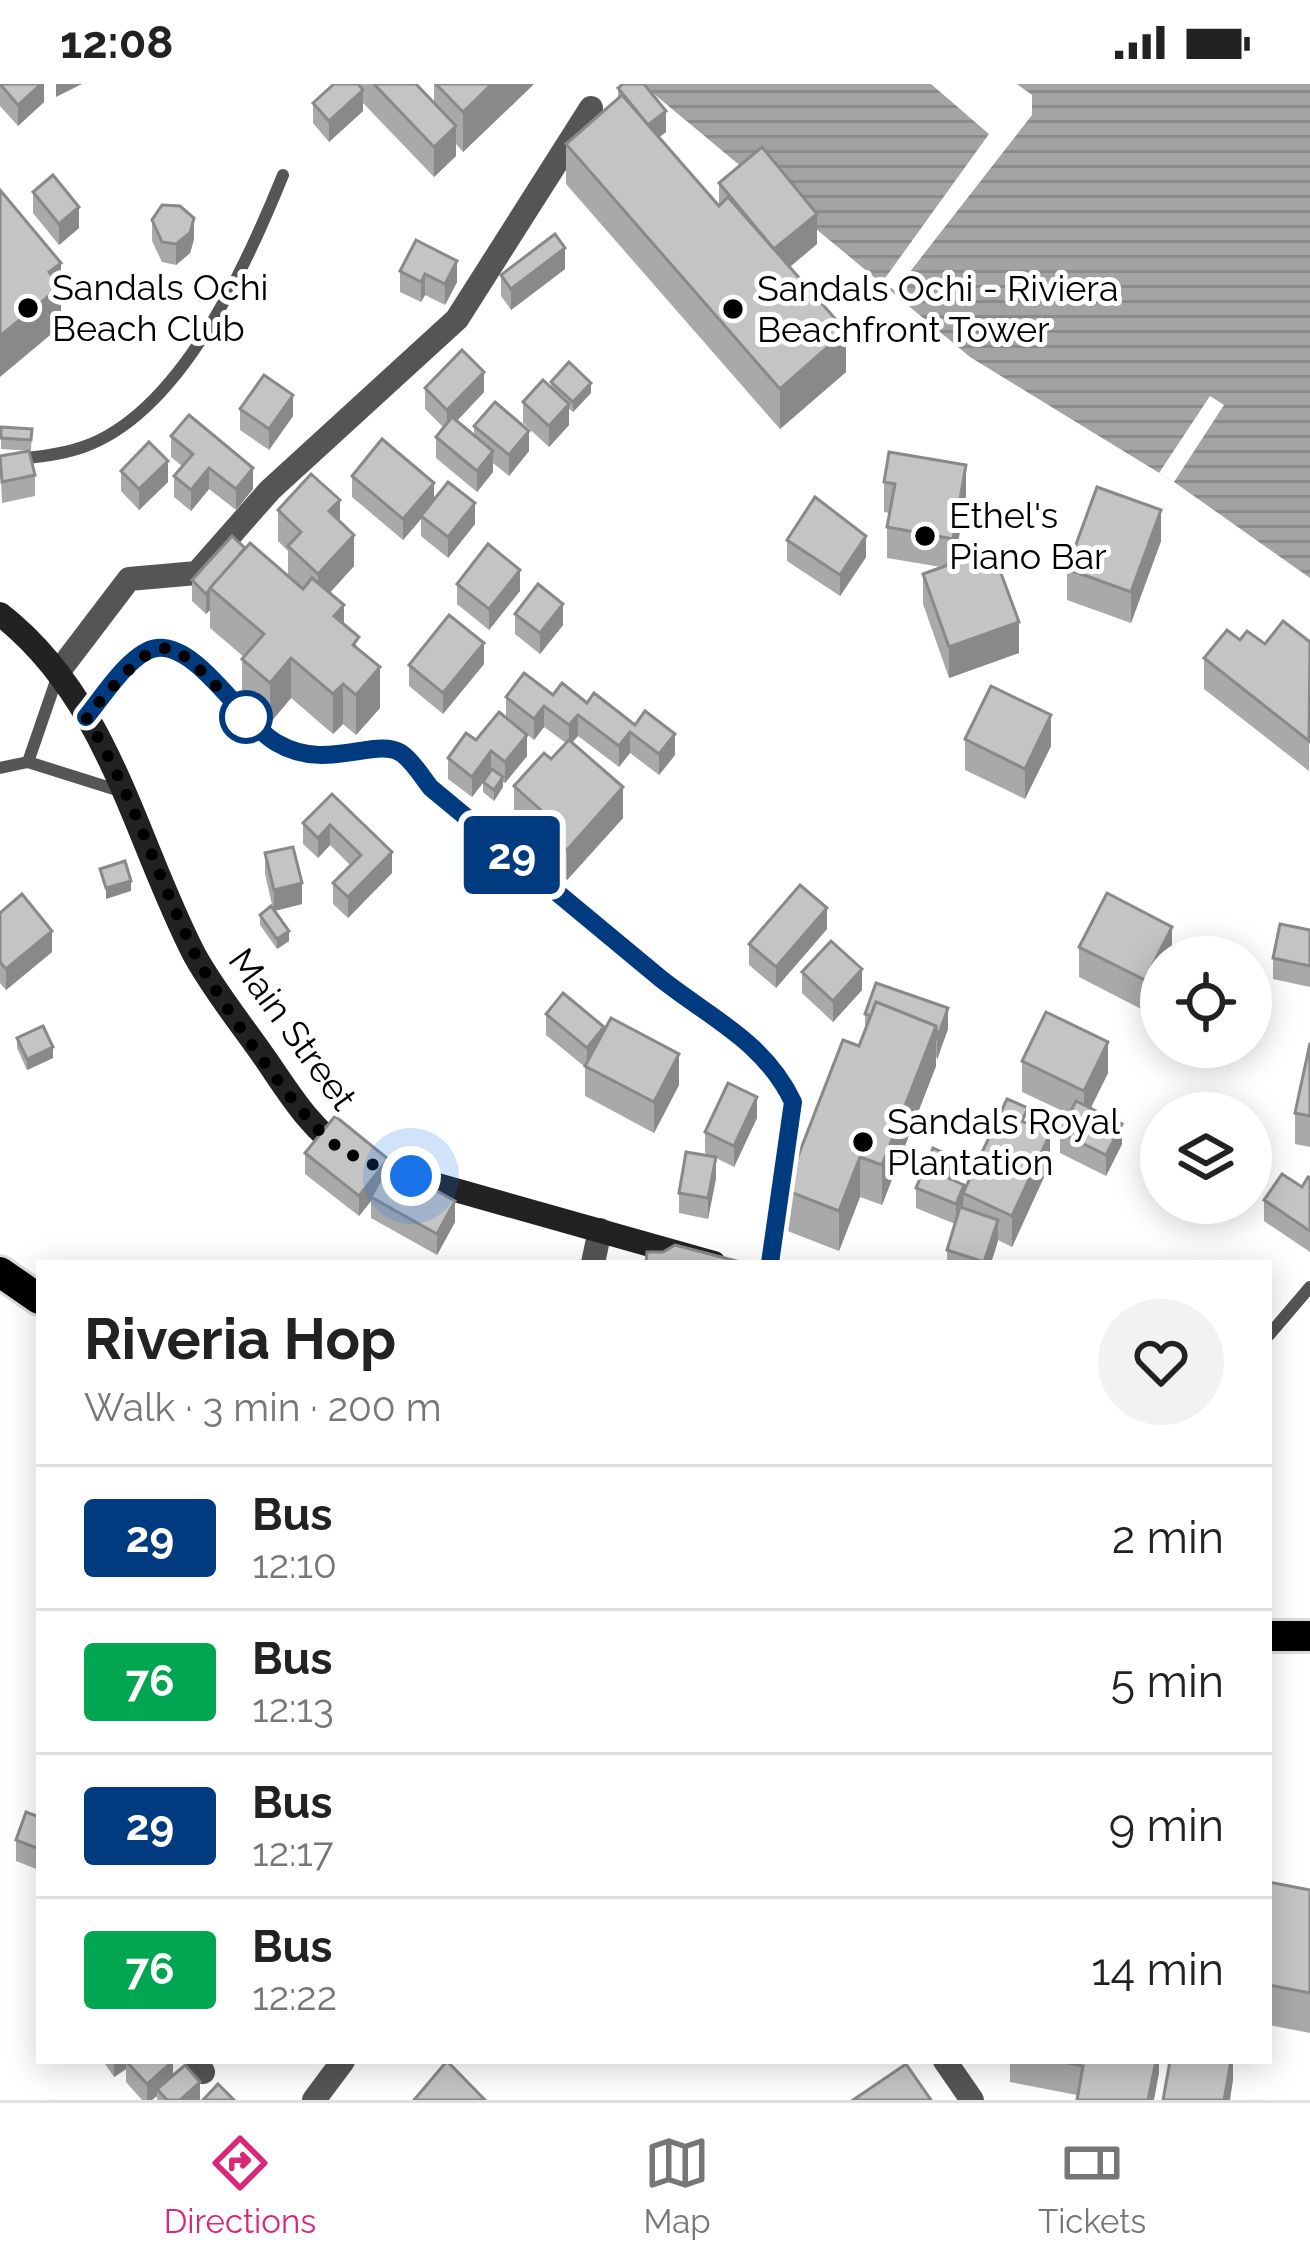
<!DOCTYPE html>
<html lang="en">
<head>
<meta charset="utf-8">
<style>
	:root { --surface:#fff; --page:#f2f2f2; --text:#222; --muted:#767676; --line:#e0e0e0; --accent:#db2777 }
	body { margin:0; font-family:Raleway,sans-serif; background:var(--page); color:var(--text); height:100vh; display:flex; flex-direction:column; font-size:45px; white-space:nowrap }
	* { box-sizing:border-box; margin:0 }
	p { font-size:39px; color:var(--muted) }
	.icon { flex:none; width:66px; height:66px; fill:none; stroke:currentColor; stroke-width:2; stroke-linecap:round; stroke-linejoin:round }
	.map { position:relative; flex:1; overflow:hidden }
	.details { position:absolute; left:36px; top:1176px; width:1236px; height:804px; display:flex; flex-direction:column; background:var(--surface); border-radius:0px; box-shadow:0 6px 30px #0003 }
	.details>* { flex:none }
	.badge { padding:0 24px; border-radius:9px; font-size:42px; line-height:78px }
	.fabs { position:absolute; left:1140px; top:852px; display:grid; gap:24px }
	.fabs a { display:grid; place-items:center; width:132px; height:132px; border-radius:50%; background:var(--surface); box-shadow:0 6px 30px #0003; font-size:60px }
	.you { position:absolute; width:60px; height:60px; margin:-30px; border:9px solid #fff; border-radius:50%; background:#1a73e8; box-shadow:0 0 0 18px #1a73e833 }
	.map>.badge { position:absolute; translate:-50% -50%; box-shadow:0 0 0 6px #fff }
	.round { display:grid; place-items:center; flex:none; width:126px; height:126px; border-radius:63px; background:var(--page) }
	.headline { display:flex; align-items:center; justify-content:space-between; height:204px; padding:0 48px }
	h1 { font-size:57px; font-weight:700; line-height:90px }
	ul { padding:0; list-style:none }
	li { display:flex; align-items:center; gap:36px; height:144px; padding:0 48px; border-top:3px solid var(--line) }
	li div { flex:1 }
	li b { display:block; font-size:45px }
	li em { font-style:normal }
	li .badge { min-width:132px; font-weight:700; text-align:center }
	.status { display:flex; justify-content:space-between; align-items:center; height:84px; padding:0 60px; background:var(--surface); direction:ltr }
	.status svg { height:33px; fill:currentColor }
	.dock { display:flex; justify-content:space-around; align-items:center; height:168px; border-top:3px solid var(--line); background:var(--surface); font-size:33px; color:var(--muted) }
	.dock a { display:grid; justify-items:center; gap:6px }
	.dock .on { color:var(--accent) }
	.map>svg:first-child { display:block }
</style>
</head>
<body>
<div class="status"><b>12:08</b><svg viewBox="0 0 49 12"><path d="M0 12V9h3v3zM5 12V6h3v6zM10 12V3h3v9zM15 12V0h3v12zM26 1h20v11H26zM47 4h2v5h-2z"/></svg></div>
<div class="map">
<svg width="1310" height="2016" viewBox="0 0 1310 2016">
	<defs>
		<pattern id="water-rules" width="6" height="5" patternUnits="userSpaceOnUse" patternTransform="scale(3)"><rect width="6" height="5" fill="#a3a3a3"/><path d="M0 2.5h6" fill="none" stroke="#8b8b8b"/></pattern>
	</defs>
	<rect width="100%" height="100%" fill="#fff"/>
	<polygon fill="url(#water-rules)" points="642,0 1310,0 1310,494 1174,398 970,273"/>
	<g fill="#fff">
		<polygon points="931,0 1017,0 1032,11 1032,31 895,207 883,197 989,50"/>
		<polygon points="1210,312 1224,321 1174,398 1159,389"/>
	</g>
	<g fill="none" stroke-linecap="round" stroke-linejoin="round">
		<g stroke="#dbdbdb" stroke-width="36">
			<g id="primary">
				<polyline points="0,1188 39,1215"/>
				<polyline points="1269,1552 1310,1552"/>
			</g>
		</g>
		<g stroke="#555" stroke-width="12">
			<path d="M0,377C27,374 57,372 83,363C181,329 247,180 283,91"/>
			<path d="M86,633C103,614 132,566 158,564C199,560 241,638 277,659C327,689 374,653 401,669C413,677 423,693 431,704C508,767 583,832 660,894C710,934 764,957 793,1018L770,1179"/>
			<polyline points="28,678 59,588"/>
			<polyline points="0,684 28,678 120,707"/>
			<polyline points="1269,1251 1310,1203"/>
		</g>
		<g stroke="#555" stroke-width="24">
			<polyline points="59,587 129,495 197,489 270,406 457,235 591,24"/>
			<polyline points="593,1179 600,1146"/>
			<polyline points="197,1977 203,1988"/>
			<polyline points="945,1977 972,2016"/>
			<polyline points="314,2016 343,1977"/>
		</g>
		<g stroke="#222" stroke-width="24">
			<path d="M0,530C109,615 134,753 194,870C214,907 243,942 267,977C287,1006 313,1049 345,1066"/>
			<polyline points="381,1085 714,1179"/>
		</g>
		<use href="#primary" stroke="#000" stroke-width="30"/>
	</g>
	<g fill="#a9a9a9">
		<polygon points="0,0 44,0 44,18 18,42 0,22"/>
		<polygon points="334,0 416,0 434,19 434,0 534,0 463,68 456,60 456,72 434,93 363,19 363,27 329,58 313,39 313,19"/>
		<polygon points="618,4 666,48 659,53 719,122 719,99 817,160 790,183 846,288 780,345 566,100 566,60 618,15"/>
		<polygon points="33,108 79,144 59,161 33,129"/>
		<polygon points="152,136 194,155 190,169 176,181 162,178 152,157"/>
		<polygon points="416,156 457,198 445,221 425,211 421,218 400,208 400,187"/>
		<polygon points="565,185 511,226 501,212 501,191"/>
		<polygon points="551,298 591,309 573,328 569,325 569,341 549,363 523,339 523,318 551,304"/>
		<polygon points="425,304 484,308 457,337 474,351 474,342 529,367 509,392 493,379 493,388 477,408 436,374 436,353 444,344 425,325"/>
		<polygon points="240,325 293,332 269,366 240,346"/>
		<polygon points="32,345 31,367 1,365 1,354"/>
		<polygon points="171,352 253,405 236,426 209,405 191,427 174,413 174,392 182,382 171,373"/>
		<polygon points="0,372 35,391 35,412 2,419"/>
		<polygon points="121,387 168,398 139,426 121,407"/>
		<polygon points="352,392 434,415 475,440 448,474 421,452 421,435 403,456 352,413"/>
		<polygon points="884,398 966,412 955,478 1019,569 949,594 923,520 923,490 941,483 887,474 887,443 890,429 884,428"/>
		<polygon points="278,426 340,437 354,482 330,509 344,540 359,566 380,624 356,651 343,640 333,650 291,614 270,639 242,615 242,575 244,573 210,544 210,526 206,530 192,517 192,496 245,464 288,493 288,467 278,457"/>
		<polygon points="787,456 866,473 840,512 787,477"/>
		<polygon points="1161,457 1131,539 1067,516 1067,485"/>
		<polygon points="457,500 520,507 489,546 457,520"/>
		<polygon points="515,530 563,541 540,570 515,550"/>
		<polygon points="1240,556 1265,560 1310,558 1309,687 1204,605 1204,574"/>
		<polygon points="484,580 443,630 409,602 409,581"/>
		<polygon points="553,611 587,619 675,671 659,691 630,669 619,683 578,652 572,658 623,734 567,796 535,768 535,752 514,733 514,702 551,675 566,659 544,643 534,656 510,637 527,672 505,699 503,698 503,703 494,717 483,708 483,699 472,713 448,695 448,674 476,656 506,634 506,613"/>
		<polygon points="965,655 1051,662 1025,715 965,686"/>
		<polygon points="332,710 392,789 348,834 333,820 333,799 351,782 330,761 318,774 303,760 303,739"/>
		<polygon points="265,769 302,820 274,827 289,857 277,865 260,841 260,831 273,825 265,790"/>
		<polygon points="0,829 52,868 6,906 0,899"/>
		<polygon points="827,845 776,904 749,881 749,860"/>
		<polygon points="1310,846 1310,903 1273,895 1273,874"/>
		<polygon points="1079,863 1172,873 1145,927 1079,893"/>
		<polygon points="802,888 862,906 833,938 802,909"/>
		<polygon points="546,930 604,946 679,1001 654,1049 585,1012 585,983 546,951"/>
		<polygon points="865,930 948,945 936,975 936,982 882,1121 860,1113 839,1167 785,1146 785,1106 859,962 865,947"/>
		<polygon points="17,954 53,974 27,986 17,964"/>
		<polygon points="1310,959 1310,1063 1295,1060 1295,1029"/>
		<polygon points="1022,977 1108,989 1091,1024 1122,1060 1106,1092 1060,1069 1060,1048 1069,1030 1022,1008"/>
		<polygon points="757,1034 734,1083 716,1074 716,1094 708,1135 679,1129 679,1109 712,1072 705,1069 705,1048"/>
		<polygon points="1028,1039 1050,1080 1012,1163 998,1156 991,1179 947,1179 947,1166 955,1140 916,1124 916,1104 955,1095 955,1097 964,1106"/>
		<polygon points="305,1069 388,1082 455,1138 437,1171 371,1134 371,1117 359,1132 305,1090"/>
		<polygon points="1310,1094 1310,1168 1264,1137 1264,1116 1302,1103"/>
		<polygon points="39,1733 39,1786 16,1777 16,1756"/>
		<polygon points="1269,1798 1310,1806 1310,1949 1269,1941"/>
		<polygon points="103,1977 172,1977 173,1992 200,2016 157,2016 157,2012 152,2016 142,2016 126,1998 126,1985 114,1993"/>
		<polygon points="1010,1977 1159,1977 1159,1989 1077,2011 1010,1998"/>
	</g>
	<g fill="#898989">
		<polygon points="41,0 44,0 44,18 18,42 18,21"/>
		<polygon points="56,0 82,0 56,13"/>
		<polygon points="492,0 534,0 463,68 463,28"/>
		<polygon points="363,6 363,27 329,58 329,37"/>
		<polygon points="666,27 666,48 647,62 647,42"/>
		<polygon points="456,42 456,72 434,93 434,63"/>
		<polygon points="79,123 79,144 59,161 59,140"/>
		<polygon points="817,130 817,160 774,196 774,165"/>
		<polygon points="194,134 194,155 190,169 176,181 176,160"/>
		<polygon points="565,164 565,185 511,226 511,205"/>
		<polygon points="457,177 457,198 445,221 445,200"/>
		<polygon points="61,179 61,242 0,293 0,252 49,188"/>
		<polygon points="425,190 425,211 421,218 421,198"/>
		<polygon points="846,247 846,288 780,345 780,305"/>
		<polygon points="484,288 484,308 447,347 447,326"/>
		<polygon points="591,299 591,309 573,328 573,318"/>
		<polygon points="293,311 293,332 269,366 269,345"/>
		<polygon points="569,320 569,341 549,363 549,342"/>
		<polygon points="529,347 529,367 509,392 509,371"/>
		<polygon points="493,367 493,388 477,408 477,387"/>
		<polygon points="168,377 168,398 139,426 139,405"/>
		<polygon points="966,381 966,412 953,486 953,455"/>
		<polygon points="209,384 209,405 191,427 191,406"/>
		<polygon points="253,384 253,405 236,426 236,405"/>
		<polygon points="434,399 434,419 421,432 421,435 403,456 403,435"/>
		<polygon points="340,416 340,447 329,427"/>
		<polygon points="475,419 475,440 448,474 448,453"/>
		<polygon points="1161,426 1161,457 1131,539 1131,508"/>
		<polygon points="354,451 354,482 318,521 318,490"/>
		<polygon points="866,452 866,473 840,512 840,491"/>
		<polygon points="520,486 520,507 489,546 489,525"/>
		<polygon points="210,505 210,526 206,530 206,510"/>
		<polygon points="563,520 563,541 540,570 540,549"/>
		<polygon points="344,521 344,561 334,532"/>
		<polygon points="1019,538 1019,569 949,594 949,563"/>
		<polygon points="484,559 484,580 443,630 443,609"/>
		<polygon points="291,574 291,614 270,639 270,599"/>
		<polygon points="380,583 380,624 356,651 356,611"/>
		<polygon points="343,600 343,640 333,650 333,610"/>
		<polygon points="544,622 544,643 534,656 534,635"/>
		<polygon points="578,631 578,652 569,662 569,641"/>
		<polygon points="1051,631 1051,662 1025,715 1025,685"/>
		<polygon points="630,648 630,669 619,683 619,662"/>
		<polygon points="675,650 675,671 659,691 659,670"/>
		<polygon points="527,651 527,672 505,699 505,678"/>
		<polygon points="491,667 491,688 472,713 472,693"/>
		<polygon points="503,693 503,703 494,717 494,706"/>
		<polygon points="623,703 623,734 567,796 567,766"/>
		<polygon points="330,741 330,761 318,774 318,754"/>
		<polygon points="392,768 392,789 348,834 348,813"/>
		<polygon points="131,797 131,807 106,815 106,804"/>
		<polygon points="302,799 302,820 274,827 274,806"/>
		<polygon points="827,824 827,845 776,904 776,883"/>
		<polygon points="1172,843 1172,873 1161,873 1161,895 1145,927 1145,896"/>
		<polygon points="52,847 52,868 6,906 6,885"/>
		<polygon points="289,847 289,857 277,865 277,855"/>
		<polygon points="862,885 862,906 833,938 833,917"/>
		<polygon points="948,924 948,945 937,976 937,955"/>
		<polygon points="936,942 936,982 882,1121 882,1081"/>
		<polygon points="604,943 604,964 587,985 587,964"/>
		<polygon points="1108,958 1108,989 1084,1037 1084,1007"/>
		<polygon points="53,963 53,974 27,986 27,975"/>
		<polygon points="679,970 679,1001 654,1049 654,1018"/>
		<polygon points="757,1013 757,1034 734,1083 734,1062"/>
		<polygon points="1122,1040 1122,1060 1106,1092 1106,1071"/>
		<polygon points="1050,1050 1050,1080 1012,1163 1012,1132"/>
		<polygon points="716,1073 716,1094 708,1135 708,1114"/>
		<polygon points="860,1073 860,1113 839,1167 839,1127"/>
		<polygon points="955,1074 955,1095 948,1114 948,1094"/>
		<polygon points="388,1075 388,1096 371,1113 371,1117 359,1132 359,1112"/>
		<polygon points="964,1101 963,1125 956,1141 956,1120"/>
		<polygon points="455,1117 455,1138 437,1171 437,1150"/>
		<polygon points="998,1136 998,1157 991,1179 984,1178"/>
		<polygon points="114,1977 126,1977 126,1985 114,1993"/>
		<polygon points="173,1977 173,1998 157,2005 157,2012 152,2016 147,2016 147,2000"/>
		<polygon points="1156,1977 1159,1977 1159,1989 1154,2016 1148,2016"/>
		<polygon points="1231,1977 1233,1977 1233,1996 1230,2016 1224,2016"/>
		<polygon points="200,1998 200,2016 180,2016"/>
	</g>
	<g fill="#c4c4c4" stroke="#898989" stroke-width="3">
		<polygon points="0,0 41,0 18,21"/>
		<polygon points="334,0 358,0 363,6 329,37 313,19"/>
		<polygon points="374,0 416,0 456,42 434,63"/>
		<polygon points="436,0 492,0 463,28"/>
		<polygon points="623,0 644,0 666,27 648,41 618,4"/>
		<polygon points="622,11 719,122 728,113 846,247 780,305 566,60"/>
		<polygon points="762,63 817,130 774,165 719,99"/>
		<polygon points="53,91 79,123 59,140 33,108"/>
		<polygon points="0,106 61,179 49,188 61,202 0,252"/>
		<polygon points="162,121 180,122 194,134 190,149 176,160 162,158 152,136"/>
		<polygon points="555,150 565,164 511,205 501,191"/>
		<polygon points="416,156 457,177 445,200 425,190 421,198 400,187"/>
		<polygon points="462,266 484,288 447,326 425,304"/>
		<polygon points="569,278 591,299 573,318 551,298"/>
		<polygon points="264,291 293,311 269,345 240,325"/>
		<polygon points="543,296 569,320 549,342 523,318"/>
		<polygon points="495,318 529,347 509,371 474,342"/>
		<polygon points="189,331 253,384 236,405 209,384 191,406 174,392 193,370 171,352"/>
		<polygon points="452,333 493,367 477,387 436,353"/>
		<polygon points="1,343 32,345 31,356 1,354"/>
		<polygon points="382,355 434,399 403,435 352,392"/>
		<polygon points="149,358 168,377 139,405 121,387"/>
		<polygon points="29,367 35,391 2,398 0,372"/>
		<polygon points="889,368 966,381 953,455 887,443 895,400 884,398"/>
		<polygon points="311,390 340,416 329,427 354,451 318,490 288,462 301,448 278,426"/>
		<polygon points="448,398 475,419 448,453 421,432"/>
		<polygon points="1097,403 1161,426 1131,508 1067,485"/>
		<polygon points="815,413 866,452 840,491 787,456"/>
		<polygon points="232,452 245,464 206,510 192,496"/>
		<polygon points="250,459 303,505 312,494 344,521 334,532 359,553 353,561 380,583 356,611 343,600 333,610 291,574 270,599 242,575 264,550 210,504"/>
		<polygon points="488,460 520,486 489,525 457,500"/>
		<polygon points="992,465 1019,538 949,563 923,490"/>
		<polygon points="538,500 563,520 540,549 515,530"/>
		<polygon points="449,531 484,559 443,609 409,581"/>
		<polygon points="1283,537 1310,558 1309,657 1204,574 1227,546 1240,556 1247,547 1265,560"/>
		<polygon points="524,589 553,611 562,599 587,619 594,609 635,641 645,627 675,650 659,670 630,648 619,662 578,631 569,641 544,622 534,635 506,613"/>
		<polygon points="991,602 1051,631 1025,685 965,655"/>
		<polygon points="499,628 527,651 505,678 491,667 472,693 448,674 466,649 476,656"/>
		<polygon points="569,656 623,703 567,766 535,737 543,728 514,702 544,669 551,675"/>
		<polygon points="492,685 503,693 494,706 483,698"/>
		<polygon points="332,710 392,768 348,813 333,799 361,771 330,741 318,754 303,739"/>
		<polygon points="293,763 302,799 274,806 265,769"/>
		<polygon points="125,777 131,797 106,804 100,785"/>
		<polygon points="800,801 827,824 776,883 749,860"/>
		<polygon points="1107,809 1172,843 1145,896 1079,863"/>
		<polygon points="22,810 52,847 6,885 0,878 0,829"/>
		<polygon points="271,822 289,847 277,855 260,831"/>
		<polygon points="1280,840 1310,846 1310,882 1273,874"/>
		<polygon points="831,857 862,885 833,917 802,888"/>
		<polygon points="876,899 948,924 937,955 936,942 876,918 871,932 865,930"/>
		<polygon points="563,909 604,943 587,964 546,930"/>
		<polygon points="876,918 936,942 882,1081 860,1073 839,1127 785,1106 843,956 859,962"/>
		<polygon points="1046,928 1108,958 1084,1007 1022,977"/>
		<polygon points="611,934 679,970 654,1018 585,982"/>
		<polygon points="43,942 53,963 27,975 17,954"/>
		<polygon points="1310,959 1310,1032 1295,1029"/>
		<polygon points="728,999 757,1013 734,1062 705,1048"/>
		<polygon points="1007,1015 1028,1024 1022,1037 1050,1050 1012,1132 963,1109"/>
		<polygon points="1076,1017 1122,1040 1106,1071 1060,1048"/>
		<polygon points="335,1032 388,1075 359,1112 305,1069"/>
		<polygon points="933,1064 955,1074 948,1094 964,1101 956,1120 916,1104"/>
		<polygon points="686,1068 716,1073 708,1114 679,1109"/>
		<polygon points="389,1080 455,1117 437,1150 371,1113"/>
		<polygon points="1282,1090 1302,1103 1308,1093 1310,1094 1310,1147 1264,1116"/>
		<polygon points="960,1123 998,1136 984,1178 947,1166"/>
		<polygon points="675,1161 744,1179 645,1179 646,1179 647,1168 663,1168"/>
		<polygon points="26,1728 39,1733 39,1765 16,1756"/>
		<polygon points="1269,1798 1310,1806 1310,1909 1269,1901"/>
		<polygon points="126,1977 173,1977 147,2000"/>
		<polygon points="447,1977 485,2016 414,2016"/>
		<polygon points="1059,1977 1156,1977 1148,2016 1077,2016 1083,1982"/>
		<polygon points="1170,1977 1231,1977 1224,2016 1163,2016"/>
		<polygon points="906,1980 931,2016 853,2016"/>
		<polygon points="185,1981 200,1998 180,2016 167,2016 157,2005"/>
		<polygon points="218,2000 234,2016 203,2016"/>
	</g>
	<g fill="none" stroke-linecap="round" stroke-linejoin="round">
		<g stroke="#fff" stroke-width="27">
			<path id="line" d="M86,633C102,614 131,567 157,564C199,560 241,638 277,659C326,688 375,653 401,669C413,677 422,693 431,704C508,767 583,831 660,894C710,934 764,957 793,1018L770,1179"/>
		</g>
		<use href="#line" stroke="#003b80" stroke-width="18"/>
		<path stroke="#000" stroke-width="12" stroke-dasharray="0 21.6" d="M246,633C160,545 170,538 86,633C132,708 156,789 194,868C213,908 300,1036 335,1061C358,1076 385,1087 411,1092"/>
	</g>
	<g fill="#000" stroke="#fff" stroke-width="4.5">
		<circle cx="28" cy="224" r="12"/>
		<circle cx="733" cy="225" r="12"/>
		<circle cx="925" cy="452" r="12"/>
		<circle cx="863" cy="1058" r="12"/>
	</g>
	<circle fill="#fff" stroke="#003b80" stroke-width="6" cx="246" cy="633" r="24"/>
	<g text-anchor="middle" stroke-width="10" stroke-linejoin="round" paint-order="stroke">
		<g font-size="36" fill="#000" stroke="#fff" text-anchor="start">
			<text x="52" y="216">Sandals Ochi<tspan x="52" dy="41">Beach Club</tspan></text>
			<text x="757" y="217">Sandals Ochi - Riviera<tspan x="757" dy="41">Beachfront Tower</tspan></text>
			<text x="949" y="444">Ethel's<tspan x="949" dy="41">Piano Bar</tspan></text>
			<text x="887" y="1050">Sandals Royal<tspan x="887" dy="41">Plantation</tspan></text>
		</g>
		<g font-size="36" fill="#000" stroke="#fff">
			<text transform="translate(293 945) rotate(54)" y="13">Main Street</text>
		</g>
	</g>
</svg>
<div class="fabs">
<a><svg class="icon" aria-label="locate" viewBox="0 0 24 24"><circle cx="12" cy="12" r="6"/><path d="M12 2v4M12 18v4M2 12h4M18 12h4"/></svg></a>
<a><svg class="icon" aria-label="layers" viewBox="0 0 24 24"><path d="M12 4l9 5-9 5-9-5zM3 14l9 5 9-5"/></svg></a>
</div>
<div class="you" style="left:411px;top:1092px"></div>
<b class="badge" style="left:512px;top:771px;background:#003b80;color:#fff">29</b>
<section class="details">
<div class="headline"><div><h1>Riveria Hop</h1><p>Walk · 3 min · 200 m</p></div><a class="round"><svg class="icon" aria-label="heart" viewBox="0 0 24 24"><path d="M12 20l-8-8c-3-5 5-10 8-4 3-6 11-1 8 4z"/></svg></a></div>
<ul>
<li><span class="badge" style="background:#003b80;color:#fff">29</span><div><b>Bus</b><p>12:10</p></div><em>2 min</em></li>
<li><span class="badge" style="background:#00a651;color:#fff">76</span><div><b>Bus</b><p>12:13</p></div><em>5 min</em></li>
<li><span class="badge" style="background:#003b80;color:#fff">29</span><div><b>Bus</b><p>12:17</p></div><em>9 min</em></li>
<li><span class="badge" style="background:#00a651;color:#fff">76</span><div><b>Bus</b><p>12:22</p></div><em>14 min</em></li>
</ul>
</section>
</div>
<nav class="dock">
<a class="on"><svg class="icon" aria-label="directions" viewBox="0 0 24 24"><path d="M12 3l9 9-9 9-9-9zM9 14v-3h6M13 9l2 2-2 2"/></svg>Directions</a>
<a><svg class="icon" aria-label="map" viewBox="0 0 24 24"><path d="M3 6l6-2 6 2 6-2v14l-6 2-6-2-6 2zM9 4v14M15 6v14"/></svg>Map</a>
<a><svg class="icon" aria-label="tickets" viewBox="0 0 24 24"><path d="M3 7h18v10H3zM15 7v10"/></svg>Tickets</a>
</nav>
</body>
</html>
